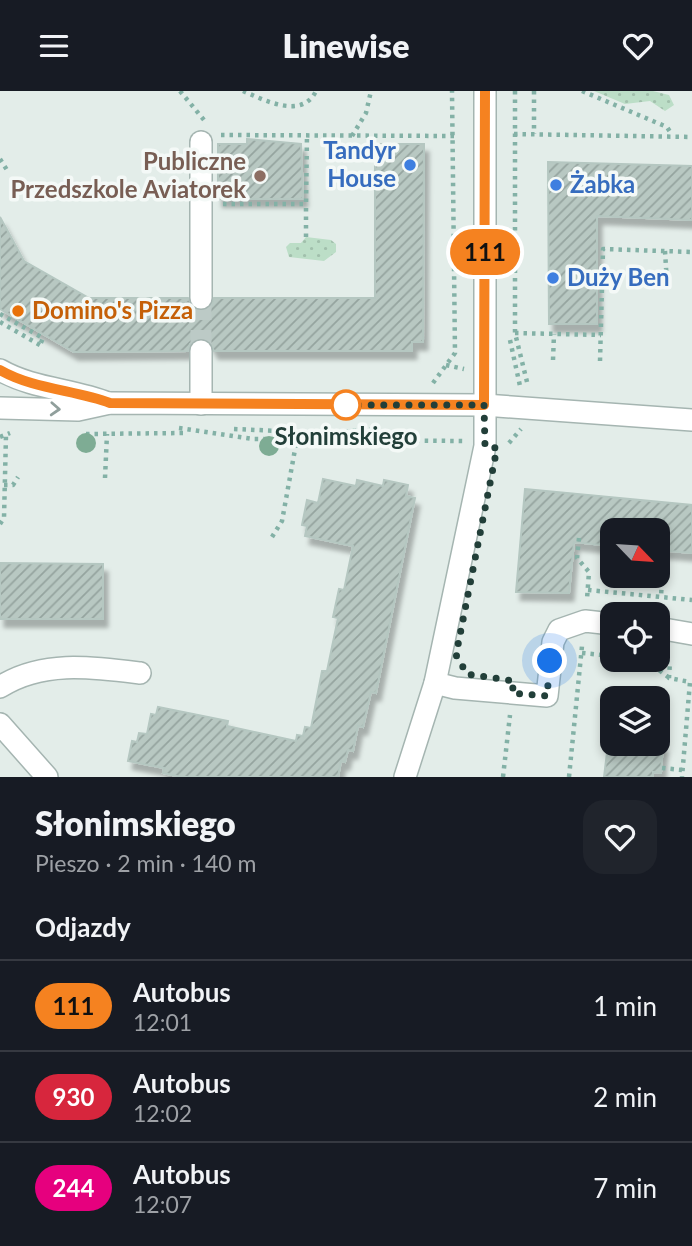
<!DOCTYPE html>
<html lang="pl">
<head>
<meta charset="utf-8">
<style>
	:root { --surface:#171b24; --page:#20242c; --text:#f1f3f6; --muted:#9ea1a6; --line:#363941 }
	body { margin:0; font-family:Lato,sans-serif; background:var(--page); color:var(--text); height:100vh; display:flex; flex-direction:column; font-size:26px; white-space:nowrap }
	* { box-sizing:border-box; margin:0 }
	p { font-size:23px; color:var(--muted) }
	.icon { flex:none; width:38px; height:38px; fill:none; stroke:currentColor; stroke-width:2; stroke-linecap:round; stroke-linejoin:round }
	.map { position:relative; height:686px; overflow:hidden }
	.details { display:flex; flex-direction:column; background:var(--surface); flex:1 }
	.details>* { flex:none }
	.badge { padding:0 14px; border-radius:23px; font-size:24px; line-height:46px }
	.needle { width:46px; rotate:115deg }
	.tools { position:absolute; left:600px; top:427px; display:grid; gap:14px }
	.tools a { display:grid; place-items:center; width:70px; height:70px; border-radius:14px; background:var(--surface); box-shadow:0 4px 10px #0003; font-size:35px }
	.you { position:absolute; width:35px; height:35px; margin:-18px; border:5px solid #fff; border-radius:50%; background:#1a73e8; box-shadow:0 0 0 10px #1a73e833 }
	.map>.badge { position:absolute; translate:-50% -50%; box-shadow:0 0 0 4px #fff }
	h2 { padding:0 35px; font-size:26px; line-height:63px }
	.round { display:grid; place-items:center; flex:none; width:74px; height:74px; border-radius:21px; background:var(--page) }
	.head { display:flex; align-items:center; justify-content:space-between; height:119px; padding:0 35px }
	h1 { font-size:33px; font-weight:800; line-height:52px }
	ul { padding:0; list-style:none }
	li { display:flex; align-items:center; gap:21px; height:91px; padding:0 35px; border-top:2px solid var(--line) }
	li div { flex:1 }
	li b { display:block; font-size:26px }
	li em { font-style:normal }
	li .badge { min-width:77px; font-weight:700; text-align:center }
	header { display:flex; justify-content:space-between; align-items:center; height:91px; padding:0 35px; background:var(--surface); font-size:32px; font-weight:800 }
	.map>svg:first-child { display:block }
</style>
</head>
<body>
<header><svg class="icon" aria-label="menu" viewBox="0 0 24 24"><path d="M4 6h16M4 12h16M4 18h16"/></svg>Linewise<svg class="icon" aria-label="heart" viewBox="0 0 24 24"><path d="M12 20l-8-8c-3-5 5-10 8-4 3-6 11-1 8 4z"/></svg></header>
<div class="map">
<svg width="692" height="686" viewBox="0 0 692 686">
	<defs>
		<pattern id="grass-dots" width="8" height="8" patternUnits="userSpaceOnUse" patternTransform="scale(1.75)"><rect width="8" height="8" fill="#bcdec7"/><path d="M2 2h.1M6 6h.1" fill="none" stroke="#a1c0ac" stroke-width="1.8" stroke-linecap="round"/></pattern>
		<pattern id="building-hatch" width="6" height="6" patternUnits="userSpaceOnUse" patternTransform="scale(1.75)"><rect width="6" height="6" fill="#b8c8c2"/><path d="M-1 1l2-2M0 6l6-6M5 7l2-2" fill="none" stroke="#95a49f"/></pattern>
		<filter id="shadow"><feDropShadow dx="4.5" dy="8" stdDeviation="2" flood-color="#0004"/></filter>
	</defs>
	<rect width="100%" height="100%" fill="#e3ede9"/>
	<g fill="url(#grass-dots)">
		<polygon points="594,0 653,0 669,4 674,14 665,20 650,10 625,13"/>
		<polygon points="306,146 331,149 336,153 336,161 324,170 289,166 286,156 290,152 301,152"/>
	</g>
	<g fill="url(#building-hatch)" stroke="#b5c7c1" stroke-width="2" filter="url(#shadow)">
		<polygon points="247,48 301,53 303,108 218,108 218,53 247,53"/>
		<polygon points="375,53 424,53 423,251 412,251 412,260 214,260 208,249 200,247 190,253 188,260 74,261 0,218 0,126 24,170 89,207 188,207 194,218 202,220 212,214 214,207 375,207"/>
		<polygon points="548,71 692,75 692,129 597,125 597,233 549,233"/>
		<polygon points="323,388 356,395 357,389 383,395 384,389 408,394 406,405 415,407 376,602 371,601 363,636 358,635 353,660 348,659 345,671 341,670 338,686 181,686 163,682 164,677 128,670 132,650 137,651 139,642 147,643 151,623 156,624 158,616 228,630 227,635 296,650 297,644 303,645 305,636 311,637 322,580 327,580 338,527 333,526 339,498 344,499 353,455 305,445 307,435 302,434 307,409 318,412"/>
		<polygon points="525,398 692,414 692,462 658,459 658,439 612,439 612,455 574,451 569,502 516,501"/>
		<polygon points="0,472 103,473 103,528 0,528"/>
		<polygon points="608,653 663,653 661,682 653,681 653,686 604,686"/>
	</g>
	<g fill="none" stroke-linecap="round" stroke-linejoin="round">
		<polyline stroke="#bccac6" stroke-width="21" stroke-dasharray="21 10" stroke-linecap="butt" points="201,260 201,207"/>
		<g stroke="#a5b5b1" stroke-width="24">
			<g id="minor">
				<polyline points="201,207 201,51"/>
				<path d="M0,279C33,298 73,298 108,312"/>
				<polyline points="201,313 201,260"/>
				<polyline points="0,317 78,319 110,312 484,314 692,329"/>
				<polyline points="658,537 692,543"/>
				<polyline points="435,592 455,597 547,605 553,551 559,539 585,530 612,533"/>
				<path d="M0,596C42,569 92,576 140,582"/>
				<polyline points="0,633 47,686"/>
				<polyline points="405,686 435,592 485,355 485,0"/>
			</g>
		</g>
		<g stroke="#83b1a6" stroke-width="4.5" stroke-dasharray="3.5 5" stroke-linecap="butt">
			<polyline points="180,0 204,29"/>
			<path d="M243,0C264,9 302,29 316,0"/>
			<polyline points="515,0 515,242 528,295"/>
			<polyline points="534,0 534,43"/>
			<polyline points="582,0 667,36 672,44"/>
			<polyline points="514,43 692,46"/>
			<polyline points="221,44 455,45"/>
			<polyline points="352,45 366,22 371,0"/>
			<polyline points="0,68 7,79"/>
			<polyline points="223,113 306,113 307,44"/>
			<polyline points="306,146 306,113"/>
			<polyline points="665,160 667,193"/>
			<polyline points="0,223 43,247 40,254"/>
			<polyline points="0,231 40,254"/>
			<polyline points="515,242 601,244"/>
			<polyline points="510,249 520,295"/>
			<polyline points="553,269 554,243"/>
			<polyline points="600,270 603,158 692,161"/>
			<polyline points="446,274 464,278"/>
			<polyline points="433,292 455,262 452,0"/>
			<polyline points="179,337 253,348 463,350"/>
			<polyline points="234,338 326,342 376,338"/>
			<polyline points="86,343 185,342"/>
			<polyline points="0,346 10,342"/>
			<polyline points="509,352 521,338"/>
			<polyline points="105,387 107,343"/>
			<polyline points="4,394 13,394 18,386"/>
			<polyline points="0,433 4,427 6,344"/>
			<polyline points="272,446 282,430 298,342"/>
			<polyline points="579,447 577,467 589,481 587,508"/>
			<polyline points="658,470 663,470 661,506"/>
			<polyline points="588,499 692,509"/>
			<polyline points="582,562 612,565"/>
			<polyline points="646,569 668,586"/>
			<polyline points="649,569 670,571 669,587 690,591 682,686"/>
			<polyline points="662,677 682,679"/>
			<polyline points="503,686 510,624"/>
			<polyline points="569,686 582,555"/>
		</g>
		<use href="#minor" stroke="#fff" stroke-width="21"/>
	</g>
	<g fill="#7eac94">
		<circle cx="86" cy="352" r="10"/>
		<circle cx="269" cy="355" r="10"/>
	</g>
	<defs><path id="oneway-chevron" d="M-2-3.5L2.5 0L-2 3.5" fill="none" stroke-width="1.6" stroke-linecap="round" stroke-linejoin="round" transform="scale(1.75)"/></defs>
	<use stroke="#909f9c" href="#oneway-chevron" transform="translate(55 318) rotate(3)"/>
	<g fill="none" stroke-linecap="round" stroke-linejoin="round">
		<g stroke="#fff" stroke-width="16">
			<path id="line" d="M0,279C33,298 75,299 110,312L484,314L485,0"/>
		</g>
		<use href="#line" stroke="#f58220" stroke-width="10"/>
		<polyline stroke="#223f39" stroke-width="7" stroke-dasharray="0 12.6" points="346,314 484,314 485,355 497,357 456,564 467,583 514,590 512,602 547,605 550,570"/>
	</g>
	<g fill="#3f7fe0" stroke="#f4f9f7" stroke-width="2.5">
		<circle cx="410" cy="74" r="7"/>
		<circle cx="556" cy="94" r="7"/>
		<circle cx="553" cy="187" r="7"/>
	</g>
	<circle fill="#8d6e63" stroke="#f4f9f7" stroke-width="2.5" cx="260" cy="85" r="7"/>
	<circle fill="#e8710a" stroke="#f4f9f7" stroke-width="2.5" cx="18" cy="220" r="7"/>
	<circle fill="#fff" stroke="#f58220" stroke-width="3.5" cx="346" cy="314" r="14"/>
	<g text-anchor="middle" stroke-width="7" stroke-linejoin="round" paint-order="stroke">
		<g font-size="24" font-weight="bold" fill="#366cbe" stroke="#f4f9f7" text-anchor="start">
			<text x="396" y="68" text-anchor="end">Tandyr<tspan x="396" dy="28">House</tspan></text>
			<text x="570" y="102">Żabka</text>
			<text x="567" y="195">Duży Ben</text>
		</g>
		<g font-size="24" font-weight="bold" fill="#785e54" stroke="#f4f9f7" text-anchor="end">
			<text x="246" y="79">Publiczne<tspan x="246" dy="28">Przedszkole Aviatorek</tspan></text>
		</g>
		<g font-size="24" font-weight="bold" fill="#c56008" stroke="#f4f9f7" text-anchor="start">
			<text x="32" y="228">Domino's Pizza</text>
		</g>
		<g font-size="24" font-weight="bold" fill="#223f39" stroke="#f4f9f7">
			<text x="346" y="354">Słonimskiego</text>
		</g>
	</g>
</svg>
<div class="tools">
<a><svg class="needle" viewBox="-14 -14 28 28"><path d="M0-13l5 13h-10z" fill="#e53935"/><path d="M0 13l5-13h-10z" fill="#9ea1a6"/></svg></a>
<a><svg class="icon" aria-label="locate" viewBox="0 0 24 24"><circle cx="12" cy="12" r="6"/><path d="M12 2v4M12 18v4M2 12h4M18 12h4"/></svg></a>
<a><svg class="icon" aria-label="layers" viewBox="0 0 24 24"><path d="M12 4l9 5-9 5-9-5zM3 14l9 5 9-5"/></svg></a>
</div>
<div class="you" style="left:550px;top:570px"></div>
<b class="badge" style="left:485px;top:161px;background:#f58220;color:#111">111</b>
</div>
<section class="details">
<div class="head"><div><h1>Słonimskiego</h1><p>Pieszo · 2 min · 140 m</p></div><a class="round"><svg class="icon" aria-label="heart" viewBox="0 0 24 24"><path d="M12 20l-8-8c-3-5 5-10 8-4 3-6 11-1 8 4z"/></svg></a></div>
<h2>Odjazdy</h2>
<ul>
<li><span class="badge" style="background:#f58220;color:#111">111</span><div><b>Autobus</b><p>12:01</p></div><em>1 min</em></li>
<li><span class="badge" style="background:#d7263d;color:#fff">930</span><div><b>Autobus</b><p>12:02</p></div><em>2 min</em></li>
<li><span class="badge" style="background:#e6007e;color:#fff">244</span><div><b>Autobus</b><p>12:07</p></div><em>7 min</em></li>
</ul>
</section>
</body>
</html>
